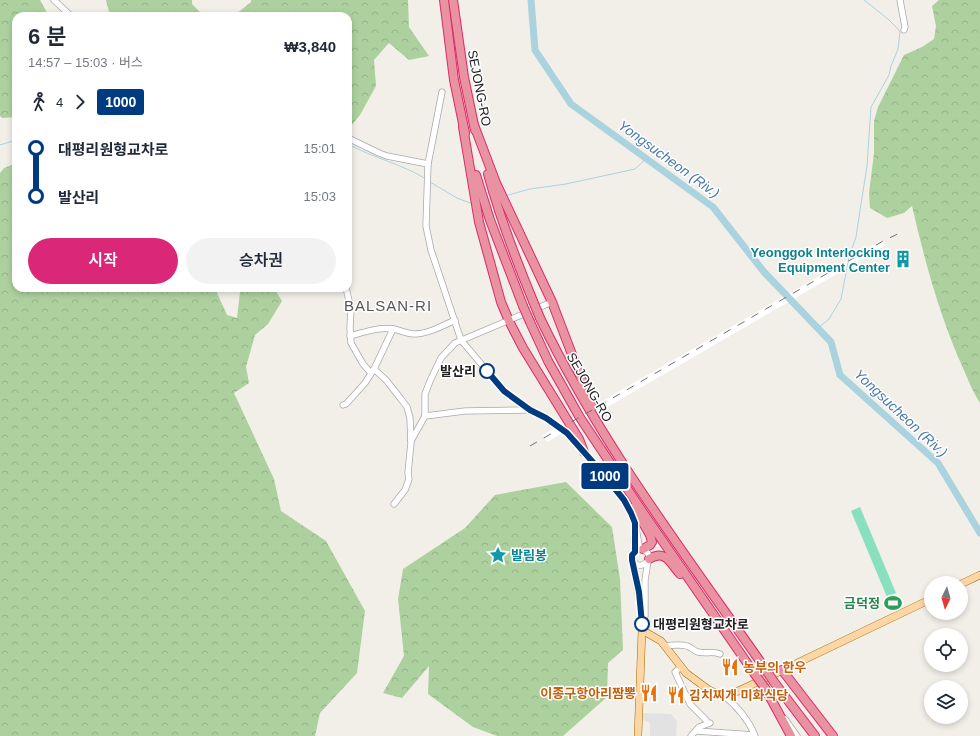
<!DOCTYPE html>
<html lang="ko">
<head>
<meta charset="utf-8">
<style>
	:root { --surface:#fff; --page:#f2f2f3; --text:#1f2937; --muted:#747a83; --accent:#db2777 }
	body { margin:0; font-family:Helvetica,"Noto Sans KR",sans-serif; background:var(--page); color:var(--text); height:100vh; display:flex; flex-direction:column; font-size:15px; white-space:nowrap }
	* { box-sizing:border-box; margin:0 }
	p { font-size:13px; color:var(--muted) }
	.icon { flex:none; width:22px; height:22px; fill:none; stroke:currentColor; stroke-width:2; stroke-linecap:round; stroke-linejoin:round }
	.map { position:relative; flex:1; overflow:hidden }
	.drawer { position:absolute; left:12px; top:12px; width:340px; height:280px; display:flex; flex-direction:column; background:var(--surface); border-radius:12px; box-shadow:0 2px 6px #0003 }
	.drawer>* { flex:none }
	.badge { padding:0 8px; border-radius:3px; font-size:14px; line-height:26px }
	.needle { width:26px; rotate:185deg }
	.fabs { position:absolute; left:924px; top:576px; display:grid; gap:8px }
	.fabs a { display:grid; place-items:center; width:44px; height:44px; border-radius:50%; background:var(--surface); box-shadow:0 2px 6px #0003; font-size:20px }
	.map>.badge { position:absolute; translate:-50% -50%; box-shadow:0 0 0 2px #fff }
	.legs { display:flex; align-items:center; gap:6px; height:44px; padding:0 16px; font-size:13px }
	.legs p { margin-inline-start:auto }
	.summary { display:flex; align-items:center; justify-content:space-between; height:68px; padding:0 16px }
	h1 { font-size:22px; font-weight:600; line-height:30px }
	.primary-button { display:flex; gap:8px; margin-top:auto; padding:8px 16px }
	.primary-button a { flex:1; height:46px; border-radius:24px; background:var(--accent); color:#fff; font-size:16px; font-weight:600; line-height:46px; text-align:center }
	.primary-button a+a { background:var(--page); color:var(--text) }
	ul { padding:0 16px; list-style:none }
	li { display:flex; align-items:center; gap:14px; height:48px; font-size:15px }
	li i { display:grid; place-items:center; width:6px; height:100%; margin:0 5px; background:currentColor }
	li i::after { content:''; width:10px; height:10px; margin:-5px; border:3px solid; border-radius:50%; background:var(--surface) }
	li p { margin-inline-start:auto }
	li:first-child i { background:linear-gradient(#0000 50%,currentColor 0) }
	li:last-child i { background:linear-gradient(currentColor 50%,#0000 0) }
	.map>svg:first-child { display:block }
</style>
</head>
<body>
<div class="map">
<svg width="980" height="736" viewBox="0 0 980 736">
	<defs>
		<pattern id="forest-crowns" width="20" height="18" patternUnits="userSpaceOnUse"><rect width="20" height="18" fill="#add19e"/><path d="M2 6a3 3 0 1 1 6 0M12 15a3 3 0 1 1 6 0" fill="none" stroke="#95b388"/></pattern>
	</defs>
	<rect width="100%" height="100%" fill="#f2efe9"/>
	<g fill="url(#forest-crowns)">
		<polygon points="0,0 40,0 49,16 16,16 16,117 2,118 0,116"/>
		<polygon points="106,0 192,0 192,4 204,16 110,16"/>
		<polygon points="251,0 408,0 409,27 429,56 409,60 389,43 374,60 376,86 360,115 350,127 348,124 348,16 236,16 236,14 251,2"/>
		<path d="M939,0H980V403C971,389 966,374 959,359C938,310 924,258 912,206L904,213L887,218L870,208L869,193L874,153V121L878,107L904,55L922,47L934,39L936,26L932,6Z"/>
		<path d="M16,163V288H216C216,293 225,309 227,315L237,318L240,292L245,288H274L282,301L268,324L255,335L246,367L249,383L234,393L274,479L281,511L326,541L365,611L357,673L320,713L315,736H0V173L4,168Z"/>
		<polygon points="566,482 612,527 620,579 623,650 608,663 607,697 563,736 497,736 473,727 428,694 429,666 402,698 383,693 404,656 398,599 403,569 465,528 495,495"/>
	</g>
	<polygon fill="#88e0be" points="860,507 896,593 887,597 851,511"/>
	<polygon fill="#e2e2e2" points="643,713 671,714 677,721 676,736 650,736 650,725 649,722 643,720"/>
	<polygon fill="#fff" points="882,240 885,246 547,442 543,435"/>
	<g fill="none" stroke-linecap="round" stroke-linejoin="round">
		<g stroke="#aad3df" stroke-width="1">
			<path d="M348,144C373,158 402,164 426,179"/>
			<polyline points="0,145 16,140"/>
			<polyline points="430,182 457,198 473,204"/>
			<polyline points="505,196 530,189 566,184 635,169 647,158"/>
			<polyline points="817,329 829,319 841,299 849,257 856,237 861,204 867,166 871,107 889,75 891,66 898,49 900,32 898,29 888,19 864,0"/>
		</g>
		<polyline stroke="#aad3df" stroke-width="7" points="531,0 535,50 571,104 713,207 764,272 831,342 840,375 938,463 980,533"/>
		<g stroke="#a9a9a9" stroke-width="7">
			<g id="minor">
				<polyline points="54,0 71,16"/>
				<polyline points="900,0 905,27 904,30"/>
				<polyline points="442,92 428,164 426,226 431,250 461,340 504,391 530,410 546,418 567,433 599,469 624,500 631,513 635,523 639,545 641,549 647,552 649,555 645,580 645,616 642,630"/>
				<polyline points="348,138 379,153 387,156 428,164"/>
				<polyline points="346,288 351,309 350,328 351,343 363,364 371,373"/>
				<path d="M350,336C364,332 379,327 393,329C400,330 407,334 414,334C428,334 442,326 455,320"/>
				<polyline points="374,369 386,380 401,399 407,407 410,418 411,443 408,473 409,479 405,490 394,504"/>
				<polyline points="343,405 346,404 365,383 374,369 393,329"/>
				<polyline points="425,416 425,394 430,381 441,358 455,343 552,302"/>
				<polyline points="411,441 425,416 465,411 530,410"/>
				<polyline points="634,539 635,551 632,555 632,560 640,604 642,623"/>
				<path d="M634,562C638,567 642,566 647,562"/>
				<path d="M665,646C672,645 680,644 687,646C691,647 694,651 698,652C706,654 713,651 720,654"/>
				<polyline points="681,667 675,672 690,704 706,720"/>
				<path d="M722,694C737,706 748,718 755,736"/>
				<polyline points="785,719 797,736"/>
				<polyline points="697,731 754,735"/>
				<polyline points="691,736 699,727 710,723"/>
			</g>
		</g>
		<g stroke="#a06b00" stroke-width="8">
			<g id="major">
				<polyline points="961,584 980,575"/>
				<polyline points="638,736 642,630 661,641 686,673 709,690 720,695 736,692 747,687 931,599"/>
			</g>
		</g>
		<g stroke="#dc2a67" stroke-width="10">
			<g id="highway">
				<polyline points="444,0 454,80 465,133"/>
				<polyline points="453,0 464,77 475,130"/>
				<polyline points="474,125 496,183 552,302 592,407"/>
				<polyline points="463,127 479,222 501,302 509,321 523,348 579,439 584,452"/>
				<path d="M488,174C500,218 516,260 533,301"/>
				<polyline points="476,175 490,220 523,306"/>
				<path d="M540,318C600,443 685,554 764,667"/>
				<polyline points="530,322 548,361 579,416 644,514 754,673"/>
				<polyline points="634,507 650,535 652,542 650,545 643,549"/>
				<path d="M649,559C666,549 670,563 680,574"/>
				<polyline points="782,670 833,736"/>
				<polyline points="774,682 815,736"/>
				<polyline points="765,688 791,736"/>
			</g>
		</g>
		<use href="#minor" stroke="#fff" stroke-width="5.5"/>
		<use href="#major" stroke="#fcd6a4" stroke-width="7"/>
		<use href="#highway" stroke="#e892a2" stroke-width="8"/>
		<polyline stroke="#707070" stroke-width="1" stroke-dasharray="8 8" stroke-linecap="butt" points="530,446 883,241 902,232"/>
		<g stroke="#dc2a67" stroke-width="10" stroke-linecap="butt">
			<g id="highway-bridge">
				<polyline points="533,301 540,318"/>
				<polyline points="523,306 530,322"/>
				<polyline points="764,667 774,682"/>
				<polyline points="754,673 765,688"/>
			</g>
		</g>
		<use href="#highway-bridge" stroke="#e892a2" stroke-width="8"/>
	</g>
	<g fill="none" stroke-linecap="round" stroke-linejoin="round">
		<g stroke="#fff" stroke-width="9">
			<polyline id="line-1" points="487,371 504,391 530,410 546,418 567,433 599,469 624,500 631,513 635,523 635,552 632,555 632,560 639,592 642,624"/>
		</g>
		<use href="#line-1" stroke="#003b80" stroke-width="6"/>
	</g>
	<defs>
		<g id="building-bare" transform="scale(1.38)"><path d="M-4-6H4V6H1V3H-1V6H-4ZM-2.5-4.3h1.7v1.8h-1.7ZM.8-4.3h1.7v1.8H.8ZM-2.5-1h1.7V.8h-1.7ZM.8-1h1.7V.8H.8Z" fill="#0f9aa8" stroke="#fff" stroke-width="2.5" paint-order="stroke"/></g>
		<g id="sight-bare" transform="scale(1.38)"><path d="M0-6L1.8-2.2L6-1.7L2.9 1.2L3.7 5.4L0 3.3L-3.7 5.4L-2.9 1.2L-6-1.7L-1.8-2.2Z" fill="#0f9aa8" stroke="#fff" stroke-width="2.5" paint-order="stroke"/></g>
		<g id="stadium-bare" transform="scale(1.38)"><path d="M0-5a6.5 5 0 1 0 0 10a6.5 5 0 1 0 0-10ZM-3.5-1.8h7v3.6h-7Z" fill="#2e9e5b" stroke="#fff" stroke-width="2.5" paint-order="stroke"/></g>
		<g id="restaurant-bare" transform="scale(1.38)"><path d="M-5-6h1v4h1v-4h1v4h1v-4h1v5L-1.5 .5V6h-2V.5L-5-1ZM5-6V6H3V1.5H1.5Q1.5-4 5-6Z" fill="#e8710a" stroke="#fff" stroke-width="2.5" paint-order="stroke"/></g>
	</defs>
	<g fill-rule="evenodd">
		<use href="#building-bare" x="903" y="259"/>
		<use href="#sight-bare" x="498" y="555"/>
		<use href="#stadium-bare" x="893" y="603"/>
		<use href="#restaurant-bare" x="730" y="667"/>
		<use href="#restaurant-bare" x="649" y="693"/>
		<use href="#restaurant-bare" x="676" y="695"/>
	</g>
	<g fill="#fff" stroke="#003b80" stroke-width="2">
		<circle cx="487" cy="371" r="7"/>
		<circle cx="642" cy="624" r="7"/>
	</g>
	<g text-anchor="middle" stroke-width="3" stroke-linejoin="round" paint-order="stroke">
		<g font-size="13" fill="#222" stroke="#fff">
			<text transform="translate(480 88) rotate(79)" y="5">SEJONG-RO</text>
			<text transform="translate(590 387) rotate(60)" y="5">SEJONG-RO</text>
		</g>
		<g font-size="13" font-weight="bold" fill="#0d838f" stroke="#fff" text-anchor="end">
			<text x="890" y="257">Yeonggok Interlocking<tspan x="890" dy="15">Equipment Center</tspan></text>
			<text x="511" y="560" text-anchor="start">발림봉</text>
		</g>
		<g font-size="13" font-weight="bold" fill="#222" stroke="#fff" text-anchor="end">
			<text x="476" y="376">발산리</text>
			<text x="653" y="629" text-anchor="start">대평리원형교차로</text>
		</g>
		<g font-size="13" font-weight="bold" fill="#27864d" stroke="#fff" text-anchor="end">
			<text x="880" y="608">금덕정</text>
		</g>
		<g font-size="13" font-weight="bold" fill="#c56008" stroke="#fff" text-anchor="start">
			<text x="743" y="672">농부의 한우</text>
			<text x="636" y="698" text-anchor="end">이종구항아리짬뽕</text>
			<text x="689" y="700">김치찌개 미화식당</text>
		</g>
		<g font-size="14" font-style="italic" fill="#4a7aab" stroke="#fff">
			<text transform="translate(669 159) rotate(36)" y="5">Yongsucheon (Riv.)</text>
			<text transform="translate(901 413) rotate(43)" y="5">Yongsucheon (Riv.)</text>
		</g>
		<g font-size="15" letter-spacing="1" fill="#555" stroke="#fff">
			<text x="388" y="311">BALSAN-RI</text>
		</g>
	</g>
</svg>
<div class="fabs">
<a><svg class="needle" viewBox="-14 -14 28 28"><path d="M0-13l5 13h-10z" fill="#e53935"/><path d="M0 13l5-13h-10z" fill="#747a83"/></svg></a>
<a><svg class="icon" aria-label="locate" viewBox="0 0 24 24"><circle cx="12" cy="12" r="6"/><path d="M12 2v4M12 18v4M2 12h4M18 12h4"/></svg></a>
<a><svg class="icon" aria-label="layers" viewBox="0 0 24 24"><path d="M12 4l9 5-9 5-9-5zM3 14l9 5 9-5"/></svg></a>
</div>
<b class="badge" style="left:605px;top:476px;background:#003b80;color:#fff">1000</b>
<section class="drawer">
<div class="summary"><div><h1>6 분</h1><p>14:57 – 15:03 · 버스</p></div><b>₩3,840</b></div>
<div class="legs"><svg class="icon" aria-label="walk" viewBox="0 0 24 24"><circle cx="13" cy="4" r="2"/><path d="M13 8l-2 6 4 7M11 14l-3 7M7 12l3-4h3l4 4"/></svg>4<svg class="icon" aria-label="forward" viewBox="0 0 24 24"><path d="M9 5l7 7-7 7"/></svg><b class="badge" style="background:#003b80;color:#fff">1000</b></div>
<ul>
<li><i style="color:#003b80"></i><b>대평리원형교차로</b><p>15:01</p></li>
<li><i style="color:#003b80"></i><b>발산리</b><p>15:03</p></li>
</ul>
<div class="primary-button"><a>시작</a><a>승차권</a></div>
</section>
</div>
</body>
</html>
